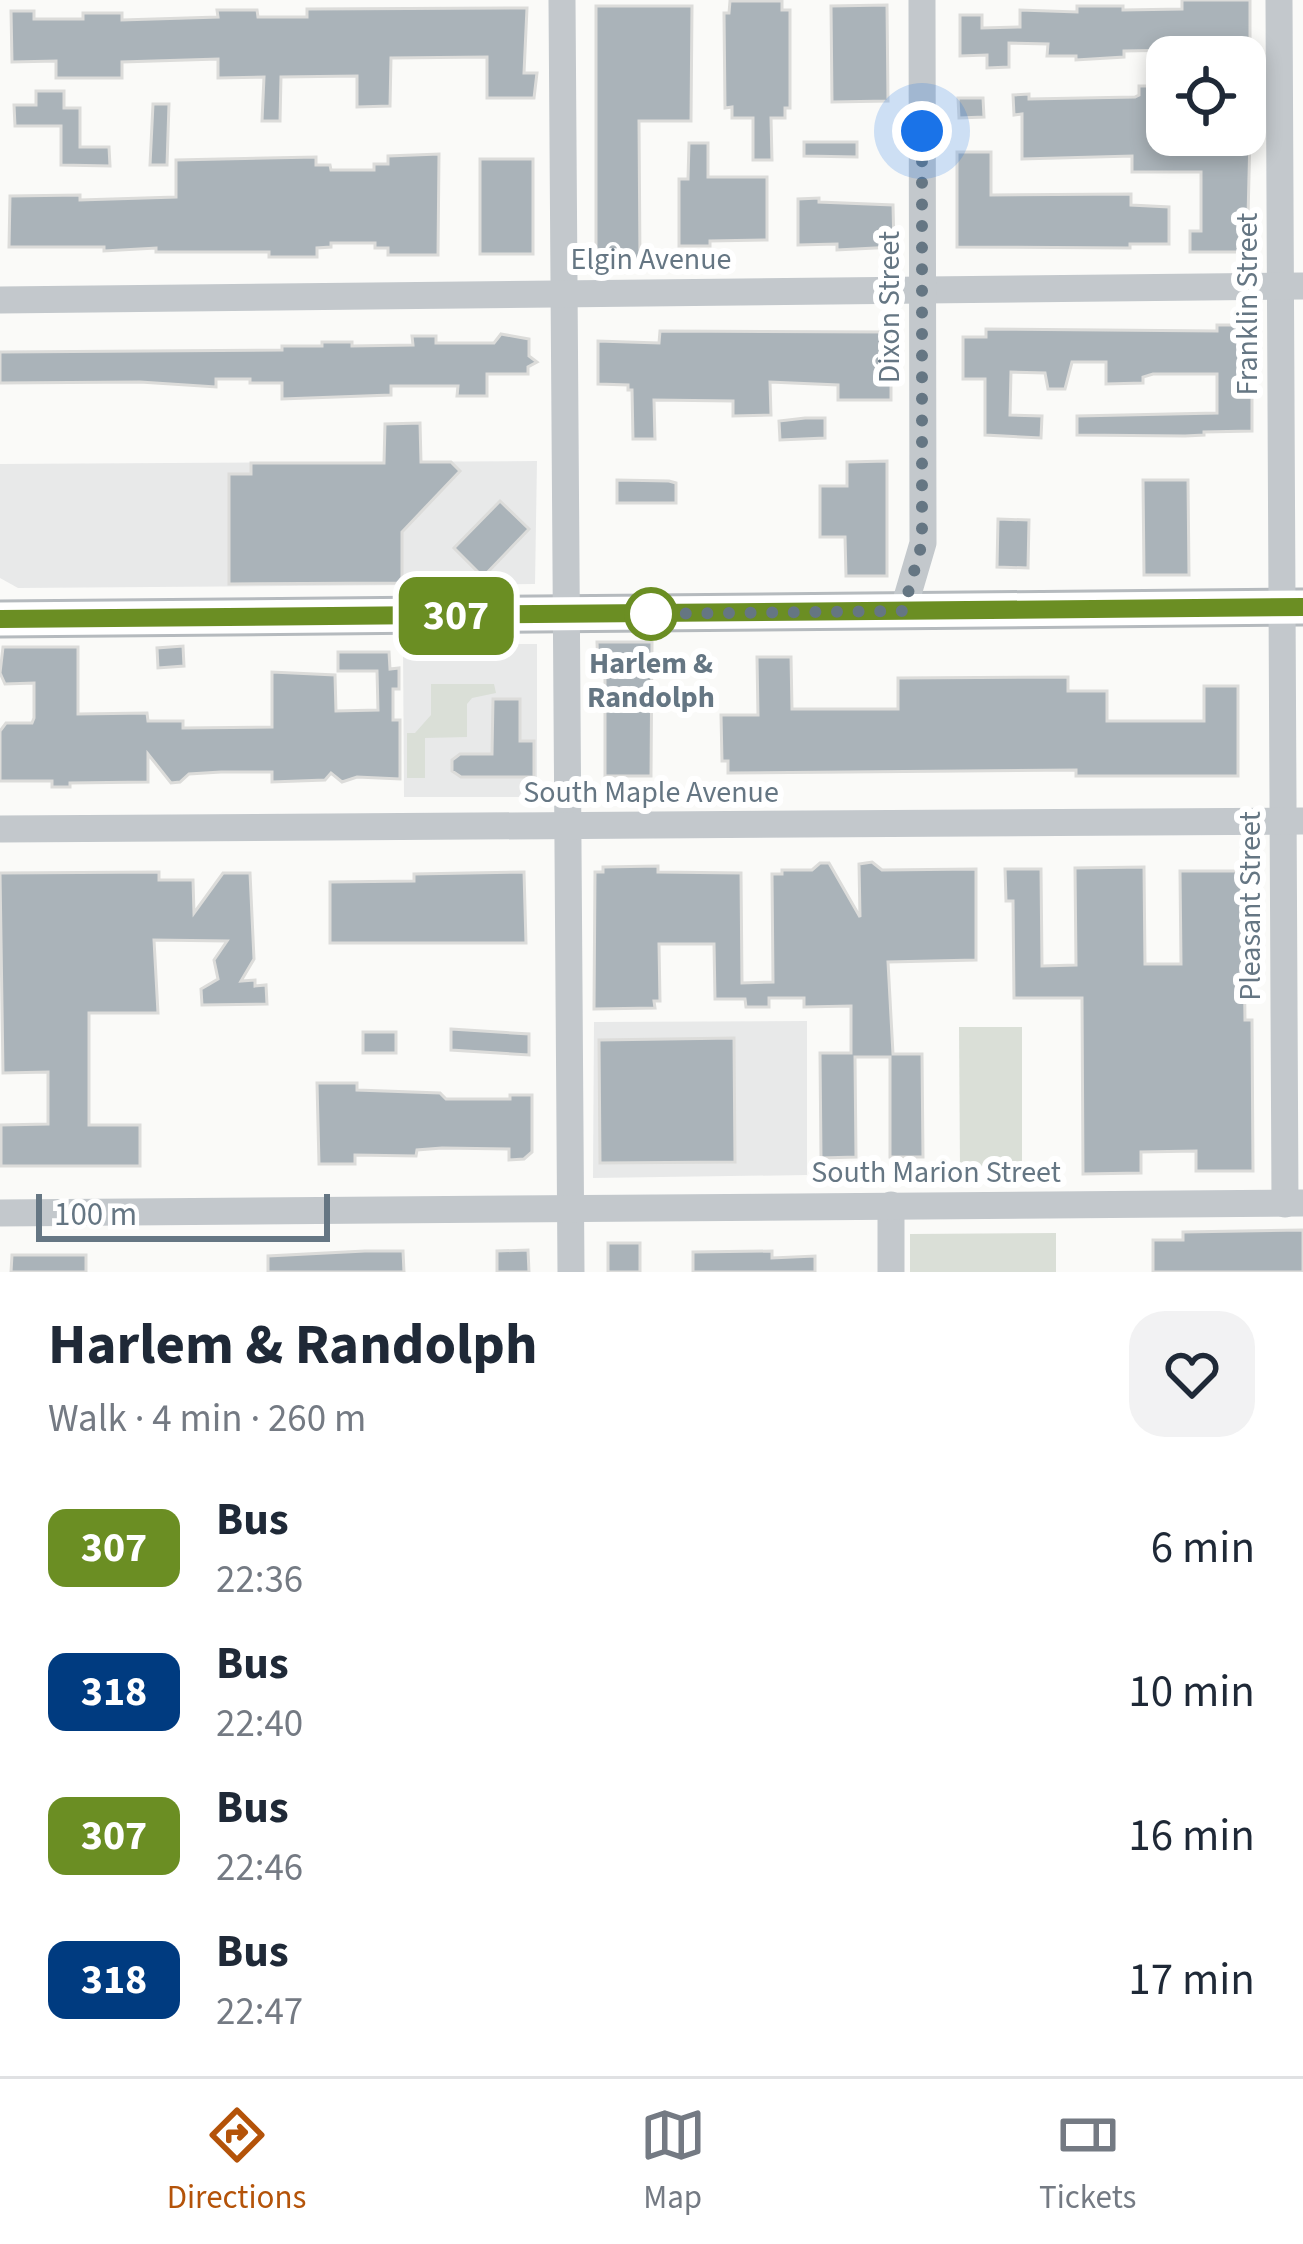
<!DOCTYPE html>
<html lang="en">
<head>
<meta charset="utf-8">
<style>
	:root { --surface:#fff; --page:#f2f2f3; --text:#1f2937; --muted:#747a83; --line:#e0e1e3; --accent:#b45309 }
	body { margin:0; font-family:"Source Sans 3",sans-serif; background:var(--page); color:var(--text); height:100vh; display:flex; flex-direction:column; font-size:45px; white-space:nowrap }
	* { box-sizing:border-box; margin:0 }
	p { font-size:39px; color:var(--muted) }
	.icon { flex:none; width:66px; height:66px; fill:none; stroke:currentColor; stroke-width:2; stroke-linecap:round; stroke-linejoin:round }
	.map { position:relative; height:1272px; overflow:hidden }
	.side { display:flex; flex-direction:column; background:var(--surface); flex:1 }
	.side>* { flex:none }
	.badge { padding:0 24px; border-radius:18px; font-size:42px; line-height:78px }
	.tools { position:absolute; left:1146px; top:36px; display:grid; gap:24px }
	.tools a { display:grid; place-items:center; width:120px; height:120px; border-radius:24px; background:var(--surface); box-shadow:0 6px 18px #0003; font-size:60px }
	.scale { position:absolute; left:36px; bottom:30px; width:294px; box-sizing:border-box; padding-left:12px; border:6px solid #657683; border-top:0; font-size:33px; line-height:42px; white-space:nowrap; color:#657683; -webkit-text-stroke:9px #fff; paint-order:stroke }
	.you { position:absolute; width:60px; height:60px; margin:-30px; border:9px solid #fff; border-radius:50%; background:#1a73e8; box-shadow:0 0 0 18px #1a73e833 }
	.map>.badge { position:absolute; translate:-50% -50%; box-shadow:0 0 0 6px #fff }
	.round { display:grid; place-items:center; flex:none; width:126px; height:126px; border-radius:36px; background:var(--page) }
	.summary { display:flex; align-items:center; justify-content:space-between; height:204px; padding:0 48px }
	h1 { font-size:57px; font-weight:700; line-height:90px }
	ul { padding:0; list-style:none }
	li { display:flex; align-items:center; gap:36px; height:144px; padding:0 48px }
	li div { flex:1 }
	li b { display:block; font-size:45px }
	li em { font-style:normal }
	li .badge { min-width:132px; font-weight:700; text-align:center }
	.dock { display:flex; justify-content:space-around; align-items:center; height:168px; border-top:3px solid var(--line); background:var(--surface); font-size:33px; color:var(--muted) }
	.dock a { display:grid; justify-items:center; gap:6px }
	.dock .on { color:var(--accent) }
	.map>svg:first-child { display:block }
</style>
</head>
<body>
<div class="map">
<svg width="1303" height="1272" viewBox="0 0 1303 1272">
	<rect width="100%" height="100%" fill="#fafaf8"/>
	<g fill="#e8e9e9">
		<polygon points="537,461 535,584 18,588 0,578 0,464"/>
		<polygon points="403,644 537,644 537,797 404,797"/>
		<polygon points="807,1021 807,1175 593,1178 594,1022"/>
	</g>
	<g fill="#dadfd7">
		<polygon points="431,684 494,684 496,693 472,698 467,704 467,737 425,738 425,778 407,778 407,733 415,733 431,715"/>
		<polygon points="959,1027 1022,1027 1022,1171 960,1171"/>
		<polygon points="1056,1233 1056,1272 910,1272 910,1234"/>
	</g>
	<g fill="#aab3b9" stroke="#dcdcda" stroke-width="3">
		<polygon points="1182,0 1250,0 1250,57 1183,56 1183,50 1124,51 1124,57 1076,60 1076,56 1047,56 1048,44 1009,43 1009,67 987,68 987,55 960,56 960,15 982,15 982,28 1020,27 1020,10 1077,12 1077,6 1123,6 1123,10 1182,9"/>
		<polygon points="730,1 782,1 782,10 790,10 790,108 785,108 785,118 771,118 772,160 753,160 753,118 732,118 732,107 725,108 724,13 729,13"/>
		<polygon points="887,5 888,101 832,102 831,6"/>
		<polygon points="596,6 692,6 691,121 639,121 640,262 596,262"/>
		<polygon points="527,8 524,73 537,73 534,98 487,98 487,57 391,58 390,106 357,107 357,76 281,77 280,121 262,121 264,77 218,78 218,59 122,62 122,78 56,78 56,61 12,62 11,11 34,11 34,19 83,19 83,13 122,13 122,20 218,17 217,10 257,10 258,17 307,17 307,9"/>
		<polygon points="1139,86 1167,86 1167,136 1250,136 1248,217 1240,217 1240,252 1190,252 1190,231 1201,231 1201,172 1132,172 1132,156 1022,159 1022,114 1014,115 1013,95 1029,94 1029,99 1135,97 1139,95"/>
		<polygon points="36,91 64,91 64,108 80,108 80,147 109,147 110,166 61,165 61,126 15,126 14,105 36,105"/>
		<polygon points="958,98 983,98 984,117 959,118"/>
		<polygon points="153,104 169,104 167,165 150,165"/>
		<polygon points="804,142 857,142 857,157 804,156"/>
		<polygon points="689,143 708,143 708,177 767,177 767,240 710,241 710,246 679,246 679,179 688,179"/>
		<polygon points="957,152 991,152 991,195 1131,194 1131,205 1169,207 1169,244 1130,244 1130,248 957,247"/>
		<polygon points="439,154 438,255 388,255 388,248 375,248 375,243 331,243 331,247 317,248 317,257 269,257 269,252 156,252 156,248 104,251 104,247 9,247 10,196 80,195 80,200 176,197 176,160 316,157 316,165 330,165 331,170 374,170 374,164 388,164 388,156"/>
		<rect x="480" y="159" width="53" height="95"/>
		<polygon points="819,198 819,202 893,205 894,247 837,250 837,244 798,245 798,199"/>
		<polygon points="1217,325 1252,325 1252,431 1204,432 1204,435 1185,436 1077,435 1077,416 1217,413 1217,374 1153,374 1143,377 1143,383 1106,384 1106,362 1072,362 1065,389 1048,389 1045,373 1011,372 1010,415 1042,416 1041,438 985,435 985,379 963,379 963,337 986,337 986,329 1217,331"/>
		<polygon points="660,331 891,332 891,400 838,400 838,385 770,382 771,415 733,416 733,401 654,400 655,439 633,439 632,390 628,390 628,385 598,384 598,341 659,343"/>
		<polygon points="501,334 529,339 529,356 537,362 528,367 528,374 487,374 487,396 457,396 458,386 391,386 391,395 282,399 282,383 250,383 250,379 216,379 216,387 140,382 0,383 0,352 282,350 282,346 322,346 322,342 352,342 352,346 413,345 412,336 436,336 436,343 494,343"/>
		<polygon points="805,418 825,418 825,438 780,440 779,421"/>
		<polygon points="420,423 421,462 451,462 460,471 402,532 402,583 229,584 229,474 251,474 251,463 384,463 385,424"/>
		<polygon points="887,461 887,576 846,576 845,537 820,537 820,486 847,486 847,462"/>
		<polygon points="617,480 669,481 676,483 676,503 617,503"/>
		<polygon points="1143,480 1188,480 1189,575 1144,575"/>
		<polygon points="500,501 529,529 483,577 454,548"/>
		<polygon points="998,519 1029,520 1028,568 997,567"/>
		<polygon points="597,642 652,642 651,776 605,776 605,669 598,669"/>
		<polygon points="183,646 184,666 158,668 157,648"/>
		<polygon points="3,647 78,647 78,714 147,713 148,721 183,721 183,728 272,727 272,672 335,675 336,711 378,710 377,671 338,671 338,652 389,652 390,669 399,668 399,689 393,689 393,720 400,720 400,779 357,777 342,782 331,773 325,780 272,782 272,772 221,772 189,774 180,782 171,783 148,754 148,782 70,783 70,787 52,787 52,781 0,781 0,731 6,723 32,723 34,718 34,683 5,684 0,673"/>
		<polygon points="757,657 791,657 792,709 898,709 898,678 1068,677 1068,691 1107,691 1107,721 1204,721 1204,686 1238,686 1238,776 1076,776 1076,770 728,773 728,761 722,761 721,715 758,715"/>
		<polygon points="493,699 520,699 520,741 534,741 534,777 461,777 452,771 452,760 460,754 492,754"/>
		<polygon points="872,862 882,870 976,869 976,960 888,962 893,1054 922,1054 923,1157 890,1157 890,1057 855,1057 856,1157 821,1158 820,1053 851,1053 851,1006 804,1007 804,998 769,998 769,1007 746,1007 745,999 715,999 714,944 659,944 660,1001 654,1001 655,1008 594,1009 595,872 603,872 603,867 658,866 658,872 741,873 742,983 773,982 772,874 782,874 782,870 812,870 820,863 829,863 860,917 859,864"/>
		<polygon points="1144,867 1145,964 1181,964 1180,871 1243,871 1245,1020 1252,1020 1253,1171 1196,1171 1196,1151 1141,1152 1141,1173 1083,1174 1082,998 1014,998 1013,901 1006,901 1005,869 1041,869 1042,966 1076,965 1075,868"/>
		<polygon points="159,872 159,880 193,880 194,913 223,873 250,873 254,959 241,981 255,980 255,986 266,985 267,1004 202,1005 201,989 218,979 214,960 227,941 154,940 158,1013 89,1013 89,1125 140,1125 140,1166 1,1166 1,1125 48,1124 48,1072 3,1073 0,873"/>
		<polygon points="524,872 526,943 330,943 330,882 414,881 414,874"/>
		<polygon points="451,1029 529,1034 529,1055 451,1050"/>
		<rect x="363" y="1032" width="33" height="21"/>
		<polygon points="734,1038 735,1162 600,1163 599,1040"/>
		<polygon points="317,1083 357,1083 357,1090 440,1093 446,1099 510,1099 510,1095 532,1095 532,1152 524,1159 509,1160 509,1149 442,1148 417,1150 416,1156 355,1155 355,1164 319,1164"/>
		<polygon points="1303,1230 1303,1272 1153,1272 1153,1240 1183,1240 1183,1232"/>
		<rect x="608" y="1243" width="32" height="29"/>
		<polygon points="528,1250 529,1272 497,1272 497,1251"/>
		<polygon points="365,1251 403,1251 404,1272 268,1272 268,1256"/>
		<polygon points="772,1251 772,1258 815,1256 815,1272 693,1272 693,1252"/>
		<polygon points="12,1255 86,1255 86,1272 11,1272"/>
	</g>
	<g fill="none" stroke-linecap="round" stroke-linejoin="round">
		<g stroke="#b5babe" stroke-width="39">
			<polyline id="major" points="0,619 1303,607"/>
		</g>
		<g stroke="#c3c8cc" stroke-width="27">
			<polyline points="562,0 571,1272"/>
			<polyline points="1279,0 1285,1204"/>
			<polyline points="0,300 1303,286"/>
			<polyline points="903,611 923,543 922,0"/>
			<polyline points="0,829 1303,821"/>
			<polyline points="891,1205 891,1272"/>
			<polyline points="0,1213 1303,1203"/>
		</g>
		<use href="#major" stroke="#fff" stroke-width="33"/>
	</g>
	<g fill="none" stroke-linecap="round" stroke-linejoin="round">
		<g stroke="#fff" stroke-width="27">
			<polyline id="line" points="0,619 1303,607"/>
		</g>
		<use href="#line" stroke="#6b8e23" stroke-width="18"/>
		<polyline stroke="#657683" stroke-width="12" stroke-dasharray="0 21.6" points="651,614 636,614 903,611 922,543 922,131"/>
	</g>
	<circle fill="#fff" stroke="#6b8e23" stroke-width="6" cx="651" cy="614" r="24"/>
	<g text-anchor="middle" stroke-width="12" stroke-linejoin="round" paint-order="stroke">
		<g font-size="30" fill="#657683" stroke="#fff">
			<text x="651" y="269">Elgin Avenue</text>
			<text transform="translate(1247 304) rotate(-90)" y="10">Franklin Street</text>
			<text transform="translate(889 307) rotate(-90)" y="10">Dixon Street</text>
			<text x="651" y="802">South Maple Avenue</text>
			<text transform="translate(1250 906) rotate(-90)" y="10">Pleasant Street</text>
			<text x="936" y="1182">South Marion Street</text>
		</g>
		<g font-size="30" font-weight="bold" fill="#657683" stroke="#fff">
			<text x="651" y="673">Harlem &amp;<tspan x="651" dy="34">Randolph</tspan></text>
		</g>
	</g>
</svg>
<div class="tools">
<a><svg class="icon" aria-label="locate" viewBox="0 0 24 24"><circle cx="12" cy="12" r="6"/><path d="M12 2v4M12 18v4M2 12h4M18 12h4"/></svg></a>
</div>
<div class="scale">100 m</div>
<div class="you" style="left:922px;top:131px"></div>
<b class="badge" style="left:456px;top:616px;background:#6b8e23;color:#fff">307</b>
</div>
<section class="side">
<div class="summary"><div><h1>Harlem &amp; Randolph</h1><p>Walk · 4 min · 260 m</p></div><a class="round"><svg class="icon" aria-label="heart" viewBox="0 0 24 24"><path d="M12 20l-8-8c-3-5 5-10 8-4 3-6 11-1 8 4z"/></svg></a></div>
<ul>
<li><span class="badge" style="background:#6b8e23;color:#fff">307</span><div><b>Bus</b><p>22:36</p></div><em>6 min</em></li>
<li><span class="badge" style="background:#003b80;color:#fff">318</span><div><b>Bus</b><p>22:40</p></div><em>10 min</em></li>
<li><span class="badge" style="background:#6b8e23;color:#fff">307</span><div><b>Bus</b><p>22:46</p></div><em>16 min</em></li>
<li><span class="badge" style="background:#003b80;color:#fff">318</span><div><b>Bus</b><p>22:47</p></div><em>17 min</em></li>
</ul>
</section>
<nav class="dock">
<a class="on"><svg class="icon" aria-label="directions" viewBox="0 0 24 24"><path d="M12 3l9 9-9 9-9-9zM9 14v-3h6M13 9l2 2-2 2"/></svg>Directions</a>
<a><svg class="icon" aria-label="map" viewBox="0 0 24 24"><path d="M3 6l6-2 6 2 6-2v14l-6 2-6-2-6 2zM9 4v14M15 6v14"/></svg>Map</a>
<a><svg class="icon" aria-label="tickets" viewBox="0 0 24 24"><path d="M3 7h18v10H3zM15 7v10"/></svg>Tickets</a>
</nav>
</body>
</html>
